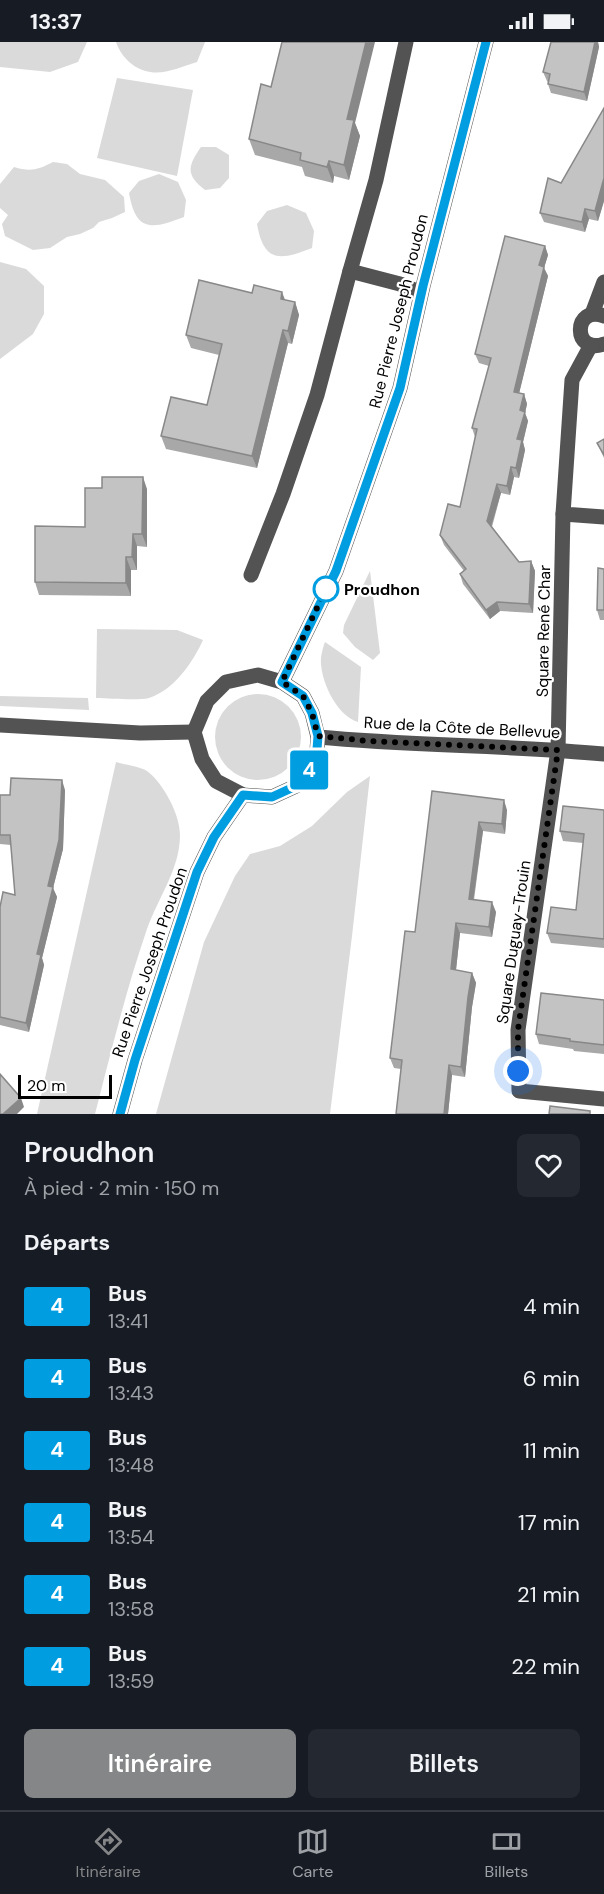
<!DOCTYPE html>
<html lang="fr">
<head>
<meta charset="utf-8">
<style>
	:root { --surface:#171b24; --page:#242831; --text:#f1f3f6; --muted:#9ea1a6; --line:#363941; --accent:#858687 }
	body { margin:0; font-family:"DM Sans",sans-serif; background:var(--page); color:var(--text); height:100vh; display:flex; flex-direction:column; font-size:22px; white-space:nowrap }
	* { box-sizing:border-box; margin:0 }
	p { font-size:20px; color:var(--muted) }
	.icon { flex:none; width:33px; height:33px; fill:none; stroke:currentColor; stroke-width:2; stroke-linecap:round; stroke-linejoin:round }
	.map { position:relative; height:1072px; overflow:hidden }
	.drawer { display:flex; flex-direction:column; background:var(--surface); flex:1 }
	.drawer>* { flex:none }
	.badge { padding:0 12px; border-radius:4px; font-size:21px; line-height:39px }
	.scale { position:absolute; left:18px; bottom:15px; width:94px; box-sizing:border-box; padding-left:6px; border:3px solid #000; border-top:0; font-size:16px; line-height:21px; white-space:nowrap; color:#000; -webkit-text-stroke:4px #fff; paint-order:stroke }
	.you { position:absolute; width:30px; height:30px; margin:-15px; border:4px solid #fff; border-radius:50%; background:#1a73e8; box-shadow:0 0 0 9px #1a73e833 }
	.map>.badge { position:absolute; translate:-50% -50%; box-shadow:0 0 0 3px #fff }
	h2 { padding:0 24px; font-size:22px; line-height:54px }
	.round { display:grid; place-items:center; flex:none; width:63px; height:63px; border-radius:9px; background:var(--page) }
	.summary { display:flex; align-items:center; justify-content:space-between; height:102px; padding:0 24px }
	h1 { font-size:28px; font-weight:600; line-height:45px }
	.cta { display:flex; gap:12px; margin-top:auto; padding:12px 24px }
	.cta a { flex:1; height:69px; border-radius:9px; background:var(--accent); color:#fff; font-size:24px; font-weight:600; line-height:69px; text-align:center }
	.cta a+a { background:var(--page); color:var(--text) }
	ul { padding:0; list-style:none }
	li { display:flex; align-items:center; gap:18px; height:72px; padding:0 24px }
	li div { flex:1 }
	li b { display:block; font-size:22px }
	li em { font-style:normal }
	li .badge { min-width:66px; font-weight:700; text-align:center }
	.status { display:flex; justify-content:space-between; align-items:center; height:42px; padding:0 30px; background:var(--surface); direction:ltr }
	.status svg { height:16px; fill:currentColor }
	.dock { display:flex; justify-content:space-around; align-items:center; height:84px; border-top:2px solid var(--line); background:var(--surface); font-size:16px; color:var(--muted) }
	.dock a { display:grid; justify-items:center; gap:3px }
	.dock .current { color:var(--accent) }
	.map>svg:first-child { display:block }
</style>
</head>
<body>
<div class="status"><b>13:37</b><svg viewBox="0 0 49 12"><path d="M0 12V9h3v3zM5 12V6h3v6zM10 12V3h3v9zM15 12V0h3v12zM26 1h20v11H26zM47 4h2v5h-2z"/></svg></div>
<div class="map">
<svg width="604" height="1072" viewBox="0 0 604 1072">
	<rect width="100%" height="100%" fill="#fff"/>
	<g fill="#dadada">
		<polygon points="0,0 87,0 78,20 50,30 0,25"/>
		<path d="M116,0H205L197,20C174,27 155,38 133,23C125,17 119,9 116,0Z"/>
		<polygon points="117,36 193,48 177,134 97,116"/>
		<path d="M201,105H216L229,113V136L220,146L205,148C186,133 187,125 201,105Z"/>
		<path d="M53,120L67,122L80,132L105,138L124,155L125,170L112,176L99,180L93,186L80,192L67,195L50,206L33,208L5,194L2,182L8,173L0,166V142L14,125C30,130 38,128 53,120Z"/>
		<path d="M159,132L178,140L186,158L184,175C152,187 136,191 129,151L139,139Z"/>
		<path d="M287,163L306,171L314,189L312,206C281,218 264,222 257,182L267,169Z"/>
		<polygon points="0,220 26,227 44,244 44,272 33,292 0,317"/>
		<polygon points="370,529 380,611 373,618 355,605 343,591 344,583"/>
		<path d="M97,587L177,588L203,598C193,620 174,648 149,656C137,659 109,656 96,656Z"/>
		<path d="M325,600L361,625L358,680C336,674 319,636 321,615C322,610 323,605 325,600Z"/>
		<circle cx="258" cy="695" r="43"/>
		<polygon points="0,654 88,656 89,668 0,664"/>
		<path d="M116,720C125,723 139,724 147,729C163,741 180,772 180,793C180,827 158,856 147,887C126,948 111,1010 95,1072H37Z"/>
		<polygon points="370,734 352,894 330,1072 156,1072 204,900 235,834 250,812 280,804 312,784 347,750"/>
	</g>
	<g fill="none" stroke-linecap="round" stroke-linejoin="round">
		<g stroke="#535353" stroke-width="15">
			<polyline points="350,229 400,242 421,251"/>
			<polyline points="592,272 604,240"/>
			<path d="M604,274C573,262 572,313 604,302"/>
			<polyline points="591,303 572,338 563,472 604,475"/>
			<polyline points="563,472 558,708 518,988 519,1049 604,1057"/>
			<polyline points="251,533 283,452 317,353 350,229 376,138 406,0"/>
			<polygon points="258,633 282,640 303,654 312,671 318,695 316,720 296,744 272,755 243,753 216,739 202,717 194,690 207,659 226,640"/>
			<polyline points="282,640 336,529 400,346 423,244 486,0"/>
			<polyline points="0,683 140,691 194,690"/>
			<path d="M318,695C413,704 509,703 604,712"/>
			<polyline points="120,1072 135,1018 197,830 214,795 243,753"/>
		</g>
	</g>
	<g fill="#a8a8a8">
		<polygon points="551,0 598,0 599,5 587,59 551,51 548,42 548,40 547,39 543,30"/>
		<polygon points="604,66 604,159 598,179 589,177 585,190 544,180 540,171 561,141"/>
		<polygon points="355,81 360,94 349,138 334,134 333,141 305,134 302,125 255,113 249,97"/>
		<polygon points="545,204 548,213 544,226 548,234 519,351 524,352 527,362 525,371 528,379 523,400 525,408 519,436 514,435 510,453 501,451 492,485 519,520 531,519 535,529 533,571 500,569 490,577 463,542 460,532 464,529 444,503 440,493 460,465 475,395 472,386 489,324 479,321 475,312"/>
		<polygon points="285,258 295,260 299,273 292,302 288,301 257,426 166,407 161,394 207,363 219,313 191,306 186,293"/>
		<polygon points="604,397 604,416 597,401"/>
		<polygon points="147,447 147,505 137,504 137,528 131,528 131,554 39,553 35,540"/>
		<polygon points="604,527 604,578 600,578 597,568"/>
		<polygon points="65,748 63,807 53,846 57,855 42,916 44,923 29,990 0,983 0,865 15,853 11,803 0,802 0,753 10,753"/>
		<polygon points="432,749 507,768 505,792 483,789 474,858 496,870 492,895 460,891 456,928 472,931 476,941 472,965 465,1035 452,1033 448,1072 396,1072 401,1027 394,1026 390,1016 415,890"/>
		<polygon points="604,768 604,906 551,901 547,891 576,868 583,801 563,799 560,789"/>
		<polygon points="604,958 604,1012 574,1009 573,1007 539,1002 536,992"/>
	</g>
	<g fill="#888">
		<polygon points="366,0 375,0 355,81 360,94 349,138 344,123 347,77"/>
		<polygon points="595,0 598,0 599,5 587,59 584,50"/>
		<polygon points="329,119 334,134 333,141 327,125"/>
		<polygon points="604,136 604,159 598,179 595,169"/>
		<polygon points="585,167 589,177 585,190 582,180"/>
		<polygon points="545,204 548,213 544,226 548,234 517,360 514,350 539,223"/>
		<polygon points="282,250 287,263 281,257"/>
		<polygon points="295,260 299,273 292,302 288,289"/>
		<polygon points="283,288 288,301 257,426 252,414"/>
		<polygon points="524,352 527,362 525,371 528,379 523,400 525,408 519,436 516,426 520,368"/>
		<polygon points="511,425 514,435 510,453 507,444"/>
		<polygon points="143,435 147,447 147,505 142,492"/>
		<polygon points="497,442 501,451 490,488 487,479"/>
		<polygon points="133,492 137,504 137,528 132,515"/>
		<polygon points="126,515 131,528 131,554 126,541"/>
		<polygon points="531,519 535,529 533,571 529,562"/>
		<polygon points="497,560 500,569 490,577 486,568"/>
		<polygon points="62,738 65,748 63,807 53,846 57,855 42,916 44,923 29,990 26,981 48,844"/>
		<polygon points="504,758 507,768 505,792 502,782"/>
		<polygon points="479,780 483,789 472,867 469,857"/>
		<polygon points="492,860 496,870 492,895 489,885"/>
		<polygon points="456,881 460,891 455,937 451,927"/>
		<polygon points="472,931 476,941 472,965 465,1035 461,1025 468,955"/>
		<polygon points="449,1023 452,1033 448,1072 444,1072"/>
		<polygon points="21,1056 24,1065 17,1072 3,1072"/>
	</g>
	<g fill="#c3c3c3" stroke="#888" stroke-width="1.5">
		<polygon points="282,0 366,0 347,77 354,78 344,123 329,119 327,125 300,118 301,111 249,97 261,42 271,45"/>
		<polygon points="551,0 595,0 584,50 548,42 550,32 543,30"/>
		<polygon points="604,66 604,136 595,169 585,167 582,180 540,171 548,136 561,141"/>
		<polygon points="505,194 545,204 539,223 544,225 514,350 524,352 520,368 525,370 517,397 522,398 516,426 511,425 507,444 497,442 487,479 519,520 531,519 529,562 497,560 486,568 460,532 466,527 440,493 448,462 460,465 477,387 472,386 491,316 475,312"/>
		<polygon points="199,238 252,251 254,243 282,250 281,257 295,260 288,289 283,288 252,414 161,394 171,355 207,363 222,302 186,293"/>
		<polygon points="604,397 604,413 597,401"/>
		<polygon points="102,435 143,435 142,492 133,492 132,515 126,515 126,541 35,540 35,484 85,485 85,446 102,446"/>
		<polygon points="598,526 604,527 604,568 597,568"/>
		<polygon points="11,736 62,738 59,798 48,844 53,845 37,912 41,913 26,981 0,975 0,865 3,850 15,853 10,793 0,793 0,753 10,753"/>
		<polygon points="432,749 504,758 502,782 479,780 469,857 492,860 489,885 456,881 451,927 472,931 468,955 461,1025 449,1023 444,1072 396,1072 402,1018 390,1016 405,889 415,890"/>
		<polygon points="563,764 604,768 604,897 547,891 551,865 576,868 584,792 560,789"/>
		<polygon points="541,951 604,958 604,1003 570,999 570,997 536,992"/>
		<polygon points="0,1032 21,1056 3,1072 0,1072"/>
		<polygon points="550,1064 590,1069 590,1072 549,1072"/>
	</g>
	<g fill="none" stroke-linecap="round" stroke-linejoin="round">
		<g stroke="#fff" stroke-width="14">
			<polyline id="line" points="120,1072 135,1018 197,830 214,795 243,753 272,755 296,744 316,720 318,694 312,671 303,654 282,640 336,529 400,346 423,244 486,0"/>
		</g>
		<use href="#line" stroke="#009ee1" stroke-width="9"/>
		<polyline stroke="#000" stroke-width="6" stroke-dasharray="0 10.8" points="326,547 282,640 303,654 312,671 318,694 369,699 558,708 518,988 518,1029"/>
	</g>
	<circle fill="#fff" stroke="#009ee1" stroke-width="3" cx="326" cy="547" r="12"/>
	<g text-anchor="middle" stroke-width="4.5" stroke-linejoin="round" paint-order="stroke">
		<g font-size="16" fill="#000" stroke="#fff">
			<text transform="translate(398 269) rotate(-76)" y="6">Rue Pierre Joseph Proudon</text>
			<text transform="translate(543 589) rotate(-89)" y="6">Square René Char</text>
			<text transform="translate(462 685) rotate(3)" y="6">Rue de la Côte de Bellevue</text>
			<text transform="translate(513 900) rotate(-82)" y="6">Square Duguay-Trouin</text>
			<text transform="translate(149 920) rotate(-71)" y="6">Rue Pierre Joseph Proudon</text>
		</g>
		<g font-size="16" font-weight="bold" fill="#000" stroke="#fff" text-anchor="start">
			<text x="344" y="553">Proudhon</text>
		</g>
	</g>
</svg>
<div class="scale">20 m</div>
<div class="you" style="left:518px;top:1029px"></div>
<b class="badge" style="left:309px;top:728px;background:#009ee1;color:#fff">4</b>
</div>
<section class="drawer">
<div class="summary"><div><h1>Proudhon</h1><p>À pied · 2 min · 150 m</p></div><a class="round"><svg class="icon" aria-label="heart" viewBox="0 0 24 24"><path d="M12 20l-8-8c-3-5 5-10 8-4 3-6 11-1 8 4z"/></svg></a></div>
<h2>Départs</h2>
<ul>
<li><span class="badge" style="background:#009ee1;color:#fff">4</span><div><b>Bus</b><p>13:41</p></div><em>4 min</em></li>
<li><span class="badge" style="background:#009ee1;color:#fff">4</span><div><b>Bus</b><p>13:43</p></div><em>6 min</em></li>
<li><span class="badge" style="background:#009ee1;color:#fff">4</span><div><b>Bus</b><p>13:48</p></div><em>11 min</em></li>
<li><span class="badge" style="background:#009ee1;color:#fff">4</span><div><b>Bus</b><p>13:54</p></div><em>17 min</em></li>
<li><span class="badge" style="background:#009ee1;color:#fff">4</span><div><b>Bus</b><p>13:58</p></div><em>21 min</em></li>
<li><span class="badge" style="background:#009ee1;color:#fff">4</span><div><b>Bus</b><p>13:59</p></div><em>22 min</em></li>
</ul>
<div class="cta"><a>Itinéraire</a><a>Billets</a></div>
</section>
<nav class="dock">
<a class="current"><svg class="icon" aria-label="directions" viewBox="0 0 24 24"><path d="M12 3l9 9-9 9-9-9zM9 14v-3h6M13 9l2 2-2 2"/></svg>Itinéraire</a>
<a><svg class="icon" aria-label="map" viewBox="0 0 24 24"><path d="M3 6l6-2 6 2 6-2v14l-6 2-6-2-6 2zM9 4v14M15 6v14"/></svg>Carte</a>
<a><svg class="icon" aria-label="tickets" viewBox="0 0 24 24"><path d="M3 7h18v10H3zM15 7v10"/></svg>Billets</a>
</nav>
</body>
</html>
